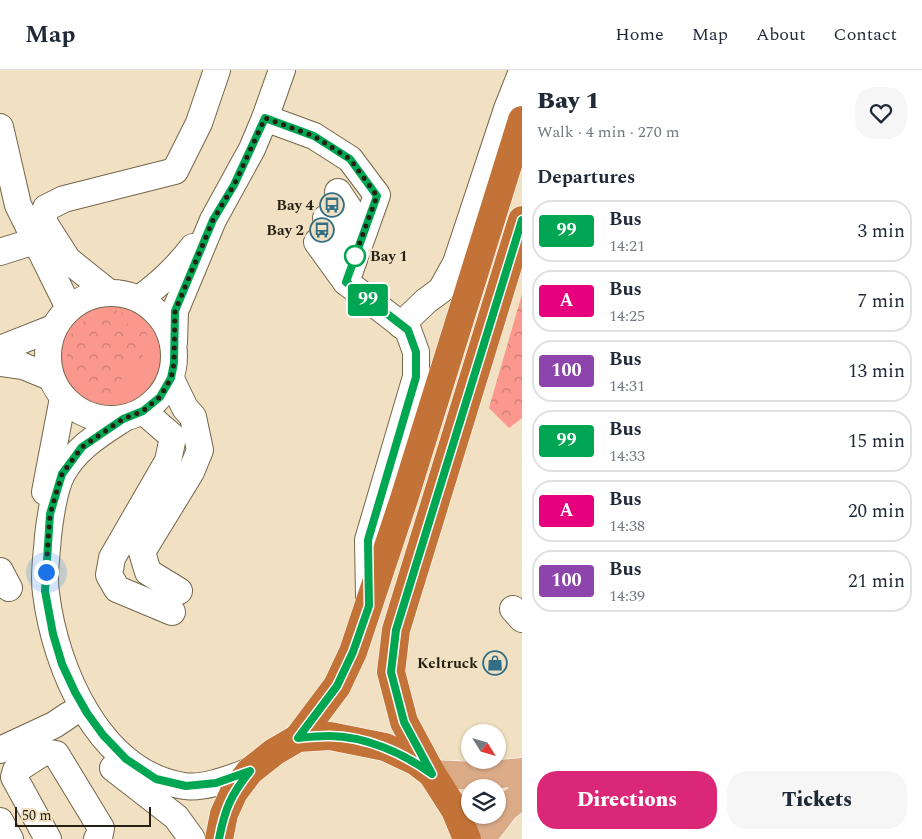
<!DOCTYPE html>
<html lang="en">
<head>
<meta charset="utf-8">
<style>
	:root { --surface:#fff; --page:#f6f6f7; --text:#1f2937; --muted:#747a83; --line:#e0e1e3; --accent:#db2777 }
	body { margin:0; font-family:Spectral,serif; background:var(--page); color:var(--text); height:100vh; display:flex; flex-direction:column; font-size:19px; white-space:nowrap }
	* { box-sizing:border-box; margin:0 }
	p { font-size:16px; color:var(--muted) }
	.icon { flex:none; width:28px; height:28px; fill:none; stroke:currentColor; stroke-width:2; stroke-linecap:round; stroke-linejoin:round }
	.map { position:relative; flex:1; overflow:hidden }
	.details { display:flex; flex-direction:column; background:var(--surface); width:400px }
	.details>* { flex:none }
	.badge { padding:0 10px; border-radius:4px; font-size:18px; line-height:32px }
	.needle { width:32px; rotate:127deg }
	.fabs { position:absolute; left:461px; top:654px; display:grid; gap:10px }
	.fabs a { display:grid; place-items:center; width:45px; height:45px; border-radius:50%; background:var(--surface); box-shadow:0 1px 4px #0004; font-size:25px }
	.scale { position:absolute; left:15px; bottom:12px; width:136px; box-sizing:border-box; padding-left:5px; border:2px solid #251f14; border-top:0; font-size:14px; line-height:18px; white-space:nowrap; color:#251f14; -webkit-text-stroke:4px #f1e1c2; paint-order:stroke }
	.you { position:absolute; width:25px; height:25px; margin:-12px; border:4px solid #fff; border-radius:50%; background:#1a73e8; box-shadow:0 0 0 8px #1a73e833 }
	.map>.badge { position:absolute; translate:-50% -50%; box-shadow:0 0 0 2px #fff }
	h2 { padding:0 15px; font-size:19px; line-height:45px }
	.round { display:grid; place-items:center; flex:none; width:52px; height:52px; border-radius:20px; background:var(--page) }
	.summary { display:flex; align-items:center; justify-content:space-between; height:85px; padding:0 15px }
	h1 { font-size:24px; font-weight:800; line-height:38px }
	.button { display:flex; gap:10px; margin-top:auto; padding:10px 15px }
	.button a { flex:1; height:58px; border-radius:20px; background:var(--accent); color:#fff; font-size:20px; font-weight:800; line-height:58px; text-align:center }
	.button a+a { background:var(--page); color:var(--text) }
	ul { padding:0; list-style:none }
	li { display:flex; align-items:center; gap:15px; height:62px; margin:0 10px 8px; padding:0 5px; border:2px solid var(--line); border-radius:20px }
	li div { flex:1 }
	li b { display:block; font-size:19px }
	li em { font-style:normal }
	li .badge { min-width:55px; font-weight:700; text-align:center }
	header { display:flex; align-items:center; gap:30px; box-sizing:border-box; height:70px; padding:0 25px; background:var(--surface); border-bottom:1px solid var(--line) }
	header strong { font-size:24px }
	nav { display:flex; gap:28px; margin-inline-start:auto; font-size:18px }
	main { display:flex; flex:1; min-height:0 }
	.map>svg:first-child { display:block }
</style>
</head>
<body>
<header>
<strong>Map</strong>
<nav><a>Home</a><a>Map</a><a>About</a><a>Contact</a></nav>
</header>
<main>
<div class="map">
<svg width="522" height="769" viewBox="0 0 522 769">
	<defs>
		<pattern id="forest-crowns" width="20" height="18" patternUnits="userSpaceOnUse" patternTransform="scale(1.25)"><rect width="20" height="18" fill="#fa988e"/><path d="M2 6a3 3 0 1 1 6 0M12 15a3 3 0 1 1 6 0" fill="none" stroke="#ca7b73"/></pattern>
	</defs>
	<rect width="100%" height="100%" fill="#f1e1c2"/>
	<circle fill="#fa988e" cx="111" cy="284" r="53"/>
	<g fill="url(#forest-crowns)">
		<polygon points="522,224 522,348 509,358 489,338"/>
		<path d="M112,238L125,244L124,251L129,255L138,256L147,262L146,270L141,276L142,284L146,289C142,296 139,295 132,293L123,298L120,324C116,326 110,330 105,329C95,326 76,311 71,302C62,284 68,254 89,250L99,255C105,250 106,244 112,238Z"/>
	</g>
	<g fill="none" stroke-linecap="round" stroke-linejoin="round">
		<g stroke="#74664a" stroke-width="28">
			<g id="minor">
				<polyline points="265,48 314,66 350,89 377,125 346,212"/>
				<polyline points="0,57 18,135 69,238"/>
				<polyline points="338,122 364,161"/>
				<polyline points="326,148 354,189"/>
				<polyline points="317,172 346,212 408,260 416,282 416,307 413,317 368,470 369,527"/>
				<polyline points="0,182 35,171"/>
				<polyline points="108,222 68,190 43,151 46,138 64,129 175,101 199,53 217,0"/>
				<circle cx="111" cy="286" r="63"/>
				<path d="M139,229C160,214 177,198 193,177"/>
				<polyline points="401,255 426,231 441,220 456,193 507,39 522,1"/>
				<polyline points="174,272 175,241 213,150 252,79 265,48 282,0"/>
				<polyline points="0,279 53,258"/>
				<polyline points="0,293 23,296 50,307"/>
				<polyline points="171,309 185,338 193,347 200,380 191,402 142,482 148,502 179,521"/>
				<polyline points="143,341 173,367 168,391 112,488 109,505 117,519 172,542"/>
				<path d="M123,349C100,364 76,378 62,404C54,419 50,449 48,466C47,484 43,505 46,523C55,598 99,703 184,716C205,719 231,708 250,701"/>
				<polyline points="45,422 63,328"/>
				<polyline points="0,501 9,518"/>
				<polyline points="513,539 522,549"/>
				<polyline points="0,680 54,655 69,645"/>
				<polyline points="113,698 176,747 192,769"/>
				<polyline points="0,751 10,769"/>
				<polyline points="48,769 14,707 16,700 44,682 56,684 101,758 99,768 97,769"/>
			</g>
		</g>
		<g stroke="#fff" stroke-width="29">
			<g id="major">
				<polyline points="432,704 478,706 522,702"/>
				<polyline points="481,769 505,738 522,725"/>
			</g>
		</g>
		<g stroke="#fff" stroke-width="29">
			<g id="highway">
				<polyline points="298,668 337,616 353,582 404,429 522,50"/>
				<polyline points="432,704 404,652 391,602 396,560 522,150"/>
				<polyline points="219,769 224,744 234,722 250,701 274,682 298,668 330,666 385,677 415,691 432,704 455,740 467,769"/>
			</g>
		</g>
		<use href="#minor" stroke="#fff" stroke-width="26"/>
		<use href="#major" stroke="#dbab87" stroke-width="28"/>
		<use href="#highway" stroke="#c37337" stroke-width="28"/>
	</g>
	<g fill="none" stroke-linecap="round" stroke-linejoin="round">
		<g stroke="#fff" stroke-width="11">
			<path id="line" d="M219,769C225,738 231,725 250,701L216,713L186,716L156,709L126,689L103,665L87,643L75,622L62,594L53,564L45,521L50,444L62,404L82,377L123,349L143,341L160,327L171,308L174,293L175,241L213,150L234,115L265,48L314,66L350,89L377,126L346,212L408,260L416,282V307L368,470L369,536L353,582L337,616L298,668C308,667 318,666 329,666C365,666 403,683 432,704L404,652L391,602L396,560L522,150"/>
		</g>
		<use href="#line" stroke="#00a651" stroke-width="8"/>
		<polyline stroke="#251f14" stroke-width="5" stroke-dasharray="0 9" points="46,502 50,444 62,404 82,377 123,349 143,341 160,327 171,308 174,293 175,241 213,150 234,115 265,48 314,66 350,89 377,126 354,188 355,186"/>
	</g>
	<defs>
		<g id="bus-ring" transform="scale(1.25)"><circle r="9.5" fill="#f1e1c2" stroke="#326e86" stroke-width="1.5"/><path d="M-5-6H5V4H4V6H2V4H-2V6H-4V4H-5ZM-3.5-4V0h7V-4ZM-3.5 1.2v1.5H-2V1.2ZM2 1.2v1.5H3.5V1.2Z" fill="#326e86"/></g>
		<g id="shop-ring" transform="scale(1.25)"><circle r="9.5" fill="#f1e1c2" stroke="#326e86" stroke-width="1.5"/><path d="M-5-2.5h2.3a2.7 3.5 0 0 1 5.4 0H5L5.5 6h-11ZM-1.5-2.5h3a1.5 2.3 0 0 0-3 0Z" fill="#326e86"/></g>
	</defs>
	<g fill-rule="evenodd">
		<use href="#bus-ring" x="332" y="135"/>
		<use href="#bus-ring" x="322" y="160"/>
		<use href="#shop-ring" x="495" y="593"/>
	</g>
	<circle fill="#fff" stroke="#00a651" stroke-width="2.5" cx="355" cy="186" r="10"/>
	<g text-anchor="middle" stroke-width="5" stroke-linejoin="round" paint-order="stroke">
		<g font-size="15" font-weight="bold" fill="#251f14" stroke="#f1e1c2" text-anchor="end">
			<text x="314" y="140">Bay 4</text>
			<text x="304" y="165">Bay 2</text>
			<text x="478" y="598">Keltruck</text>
		</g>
		<g font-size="15" font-weight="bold" fill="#251f14" stroke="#f1e1c2" text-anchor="start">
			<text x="370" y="191">Bay 1</text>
		</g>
	</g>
</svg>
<div class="fabs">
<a><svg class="needle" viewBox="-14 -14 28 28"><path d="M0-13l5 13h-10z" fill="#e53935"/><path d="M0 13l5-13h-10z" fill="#747a83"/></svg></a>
<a><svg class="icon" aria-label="layers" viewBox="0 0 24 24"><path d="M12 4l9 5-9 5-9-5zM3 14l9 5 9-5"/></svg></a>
</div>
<div class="scale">50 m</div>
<div class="you" style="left:46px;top:502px"></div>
<b class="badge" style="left:368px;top:230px;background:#00a651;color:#fff">99</b>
</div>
<section class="details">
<div class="summary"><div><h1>Bay 1</h1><p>Walk · 4 min · 270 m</p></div><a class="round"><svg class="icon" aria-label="heart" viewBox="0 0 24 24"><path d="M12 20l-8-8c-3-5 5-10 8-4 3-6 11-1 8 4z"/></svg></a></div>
<h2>Departures</h2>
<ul>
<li><span class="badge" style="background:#00a651;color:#fff">99</span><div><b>Bus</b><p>14:21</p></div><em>3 min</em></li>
<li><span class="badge" style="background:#e6007e;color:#fff">A</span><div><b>Bus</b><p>14:25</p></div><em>7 min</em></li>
<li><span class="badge" style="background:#8e44ad;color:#fff">100</span><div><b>Bus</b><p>14:31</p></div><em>13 min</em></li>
<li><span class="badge" style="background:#00a651;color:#fff">99</span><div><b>Bus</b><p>14:33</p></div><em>15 min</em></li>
<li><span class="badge" style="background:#e6007e;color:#fff">A</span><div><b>Bus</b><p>14:38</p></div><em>20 min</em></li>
<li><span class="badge" style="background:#8e44ad;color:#fff">100</span><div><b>Bus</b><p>14:39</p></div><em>21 min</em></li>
</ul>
<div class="button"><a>Directions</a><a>Tickets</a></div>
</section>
</main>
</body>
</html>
